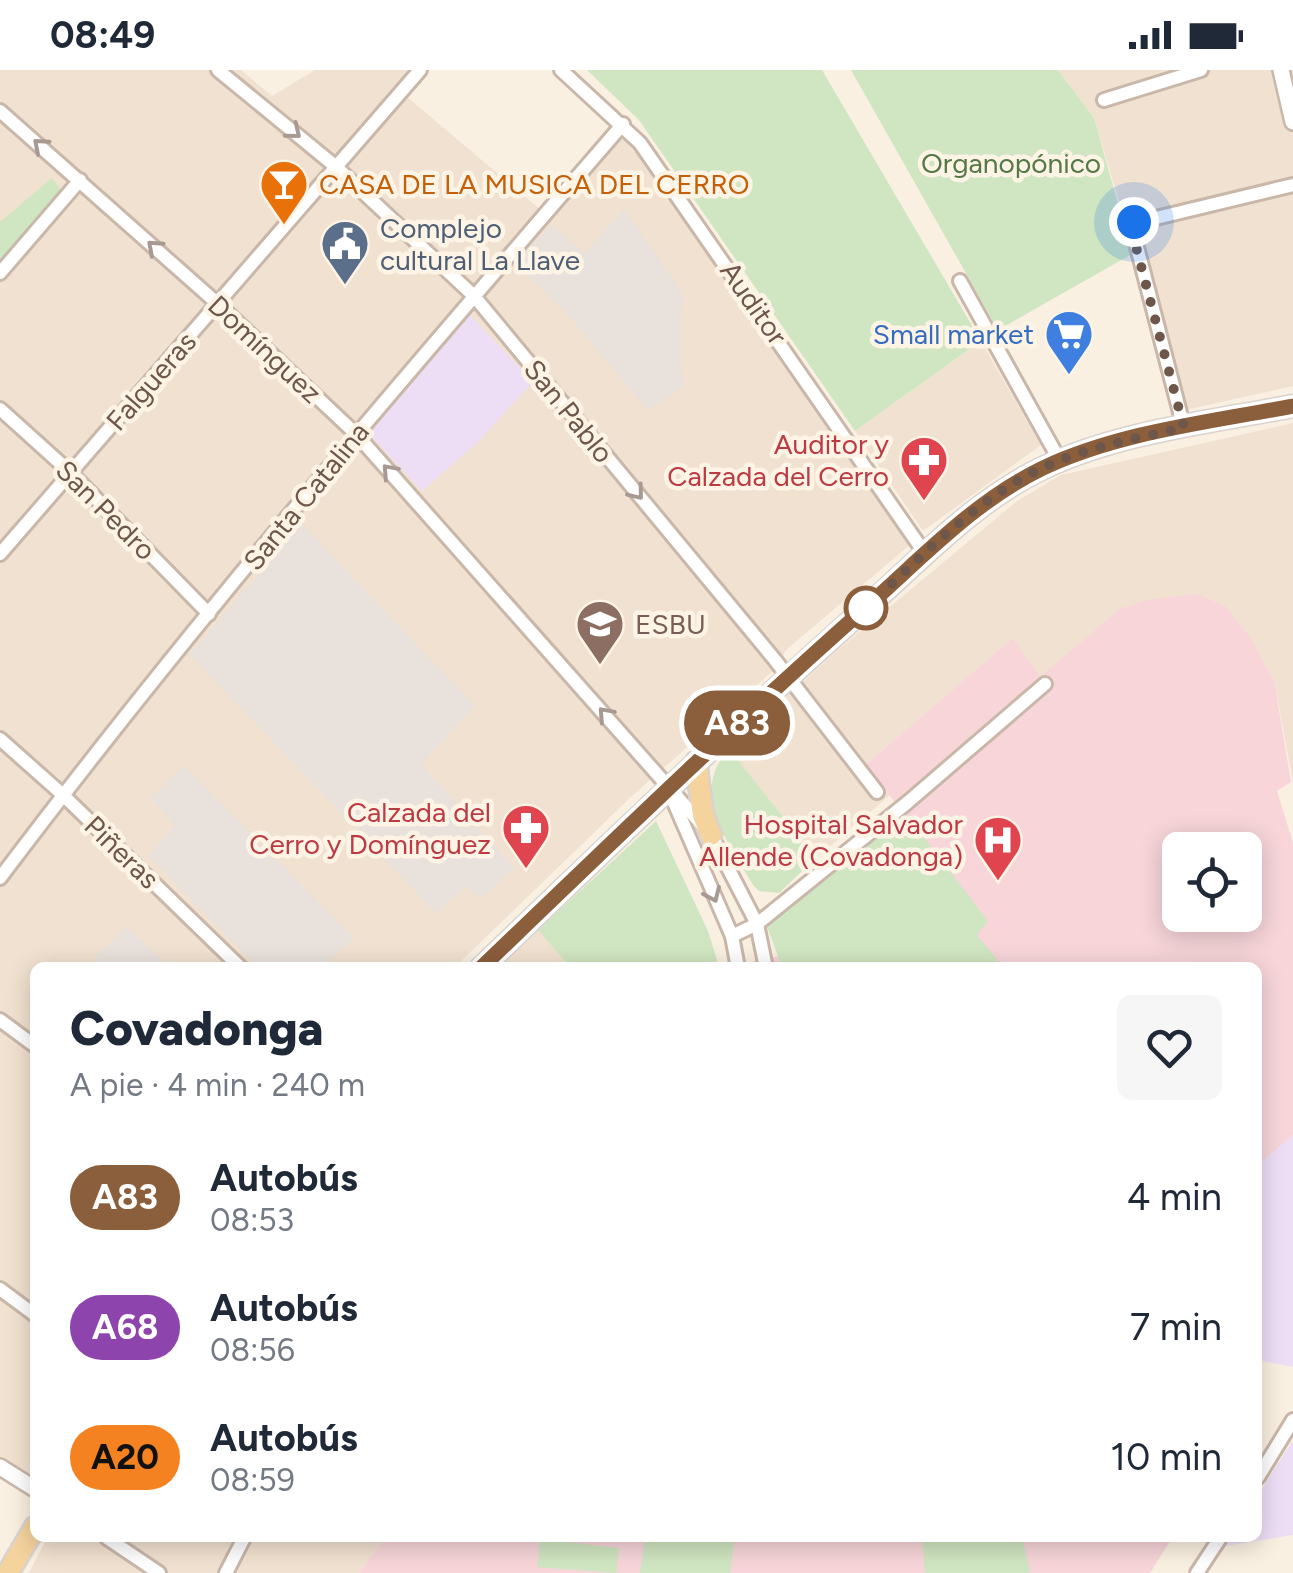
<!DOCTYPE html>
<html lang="es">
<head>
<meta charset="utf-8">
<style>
	:root { --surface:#fff; --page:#f6f6f7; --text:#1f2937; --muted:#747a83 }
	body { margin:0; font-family:Figtree,sans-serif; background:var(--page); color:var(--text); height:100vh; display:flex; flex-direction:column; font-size:38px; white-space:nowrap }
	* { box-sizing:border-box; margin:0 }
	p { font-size:32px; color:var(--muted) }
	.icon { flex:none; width:55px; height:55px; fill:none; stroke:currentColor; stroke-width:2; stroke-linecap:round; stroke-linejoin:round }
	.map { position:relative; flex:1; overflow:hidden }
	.sheet { position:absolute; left:30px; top:892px; width:1232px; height:580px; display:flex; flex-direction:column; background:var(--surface); border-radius:15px; box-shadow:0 5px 25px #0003 }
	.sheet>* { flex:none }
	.badge { padding:0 20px; border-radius:32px; font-size:35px; line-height:65px }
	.tools { position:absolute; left:1162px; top:762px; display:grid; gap:20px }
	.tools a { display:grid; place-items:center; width:100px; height:100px; border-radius:15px; background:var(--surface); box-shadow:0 5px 25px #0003; font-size:50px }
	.you { position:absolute; width:50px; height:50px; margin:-25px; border:8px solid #fff; border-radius:50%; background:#1a73e8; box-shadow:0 0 0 15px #1a73e833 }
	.map>.badge { position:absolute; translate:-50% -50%; box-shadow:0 0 0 5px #fff }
	.round { display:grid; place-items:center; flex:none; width:105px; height:105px; border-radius:15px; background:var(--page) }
	.headline { display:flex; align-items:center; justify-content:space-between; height:170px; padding:0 40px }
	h1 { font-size:48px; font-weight:800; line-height:75px }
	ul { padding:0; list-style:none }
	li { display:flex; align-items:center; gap:30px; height:130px; padding:0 40px }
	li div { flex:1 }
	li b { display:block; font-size:38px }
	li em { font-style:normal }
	li .badge { min-width:110px; font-weight:700; text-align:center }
	.status { display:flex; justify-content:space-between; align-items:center; height:70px; padding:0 50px; background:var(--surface); direction:ltr }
	.status svg { height:28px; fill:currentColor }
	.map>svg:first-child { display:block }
</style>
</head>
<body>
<div class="status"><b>08:49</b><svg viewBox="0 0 49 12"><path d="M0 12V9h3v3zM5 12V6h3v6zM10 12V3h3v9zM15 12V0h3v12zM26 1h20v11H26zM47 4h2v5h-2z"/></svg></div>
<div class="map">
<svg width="1293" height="1503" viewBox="0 0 1293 1503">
	<rect width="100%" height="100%" fill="#faf0e1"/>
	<g fill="#f1e1d0">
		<polygon points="0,0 241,0 272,26 315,0 417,0 399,20 549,147 624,65 717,191 912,473 786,580 775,599 632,726 455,897 35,898 35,1411 0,1389"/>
		<polygon points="1058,0 1293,0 1293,316 1172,343 1122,141 1094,48"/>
		<polygon points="981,271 1041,375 923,461 855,361"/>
		<polygon points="1293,353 1293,712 1274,610 1251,569 1040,608 1012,569 865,695 890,725 816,788 729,679 838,580 1017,431 1061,405"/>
		<polygon points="538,860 570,897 497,898"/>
		<polygon points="47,1468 385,1468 359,1503 29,1503"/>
	</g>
	<g fill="#e9e2dc">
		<polygon points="624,139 683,223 680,269 683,317 648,340 565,241 513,192 552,155 585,183"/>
		<polygon points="302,454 475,636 421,694 514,798 482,828 466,816 436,843 190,584"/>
		<polygon points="184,696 354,868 324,897 257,897 149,786 175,755 151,728"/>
		<polygon points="127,857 169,897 109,897 94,888"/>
	</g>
	<g fill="#eddef6">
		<polygon points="470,245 533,312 478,372 422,421 369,364"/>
		<polygon points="1293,1065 1293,1297 1258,1290 1258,1095"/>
		<polygon points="1293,1370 1293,1465 1225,1476 1230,1468 1258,1468 1258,1425"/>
	</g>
	<g fill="#f7d5d9" fill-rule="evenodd">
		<path d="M1197,524L1225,536L1251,569L1274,610L1291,712L1277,721L1293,773V1065L1258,1095V898H723L779,886L765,851L906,745L864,696L1013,568L1040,607L1120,539L1148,530ZM1180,780H1245V845H1180Z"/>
		<polygon points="385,1468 1172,1468 1150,1503 359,1503"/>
	</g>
	<g fill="#d0e5c1">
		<polygon points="587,0 822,0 981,271 855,361 639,50"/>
		<polygon points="851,0 1058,0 1094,48 1132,184 998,260"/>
		<polygon points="52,108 61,120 0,190 0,152"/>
		<path d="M729,679L816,788L779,823L759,821L753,815C729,773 688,723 729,679Z"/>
		<polygon points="906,744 988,851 977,865 1003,897 782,897 765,851"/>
		<polygon points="656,751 708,861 719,897 570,897 538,860"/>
		<polygon points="645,1468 735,1468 730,1503 640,1503"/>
		<polygon points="922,1468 1022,1468 1030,1500 1028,1503 925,1503"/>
		<polygon points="540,1469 619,1478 616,1503 537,1497"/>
	</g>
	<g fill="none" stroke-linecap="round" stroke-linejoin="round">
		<g stroke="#c9b7a9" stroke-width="18">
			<g id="minor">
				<polyline points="218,0 335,96 474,226 775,590 877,722"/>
				<polyline points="561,0 640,73 926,485"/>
				<polyline points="1104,30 1201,0"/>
				<polyline points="0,41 218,234 356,364 711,765 757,854 766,898"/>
				<polyline points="0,203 80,110"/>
				<polyline points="960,211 1060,391"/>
				<polyline points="0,339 71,403 209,544"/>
				<polyline points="1184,358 1131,154 1293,115"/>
				<polyline points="0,484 420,0"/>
				<polyline points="0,669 63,725 241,898"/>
				<polyline points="673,730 732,866 738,898"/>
				<path d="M0,808C196,548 410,300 623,54"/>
				<polyline points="732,866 757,854 908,732 1045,614"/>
				<polyline points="0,950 35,976"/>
				<polyline points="0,1219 35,1245"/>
				<polyline points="1258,1407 1293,1350"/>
				<polyline points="107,1468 159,1503"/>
				<polyline points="226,1503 244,1468"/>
				<polyline points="1197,1503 1220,1468"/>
			</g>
		</g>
		<g stroke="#c9b7a9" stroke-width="20">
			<g id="tertiary">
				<polyline points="1281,0 1293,52"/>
				<polyline points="0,1397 35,1419"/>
			</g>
		</g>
		<g stroke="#d9d3d0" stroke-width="25">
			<g id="primary">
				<polyline points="696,692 703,745 711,765"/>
				<path d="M481,898C609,775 737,652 870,534C924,486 976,430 1043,398C1119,362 1210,352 1293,336"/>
				<polyline points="8,1503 35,1457"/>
			</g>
		</g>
		<use href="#minor" stroke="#fff" stroke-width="12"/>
		<use href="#tertiary" stroke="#fff" stroke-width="15"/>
		<use href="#primary" stroke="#f4d39d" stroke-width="20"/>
	</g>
	<defs><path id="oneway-chevron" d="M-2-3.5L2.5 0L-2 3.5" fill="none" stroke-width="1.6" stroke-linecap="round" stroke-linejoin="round" transform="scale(2.5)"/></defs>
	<g stroke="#a89a92">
		<use href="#oneway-chevron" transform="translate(294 62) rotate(39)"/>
		<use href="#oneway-chevron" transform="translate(40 75) rotate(-139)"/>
		<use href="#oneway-chevron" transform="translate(154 177) rotate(-138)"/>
		<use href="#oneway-chevron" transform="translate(389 401) rotate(-132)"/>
		<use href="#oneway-chevron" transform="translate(637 423) rotate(51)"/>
		<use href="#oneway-chevron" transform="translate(605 644) rotate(-132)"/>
		<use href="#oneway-chevron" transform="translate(713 825) rotate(66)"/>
	</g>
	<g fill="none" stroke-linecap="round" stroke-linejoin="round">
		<g stroke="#fff" stroke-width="22">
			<path id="line" d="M481,898C607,777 733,655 864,539C920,490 974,431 1043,398C1119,362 1210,352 1293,336"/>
		</g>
		<use href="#line" stroke="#8b5e3c" stroke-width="15"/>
		<path stroke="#6e574a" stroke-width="10" stroke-dasharray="0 18" d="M866,538C920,488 975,430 1042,398C1087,377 1137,368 1184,358L1131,158L1134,152"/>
	</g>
	<defs>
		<g id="bar-pin" transform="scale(2.5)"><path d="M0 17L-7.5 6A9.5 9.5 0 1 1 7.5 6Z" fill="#e8710a" stroke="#fdf4e6"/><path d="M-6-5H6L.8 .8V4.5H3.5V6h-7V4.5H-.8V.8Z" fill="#fff"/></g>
		<g id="civic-pin" transform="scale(2.5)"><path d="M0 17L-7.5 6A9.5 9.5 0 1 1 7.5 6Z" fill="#5c6f8a" stroke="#fdf4e6"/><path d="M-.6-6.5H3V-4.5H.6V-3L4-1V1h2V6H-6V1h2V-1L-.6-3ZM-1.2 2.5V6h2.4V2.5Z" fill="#fff"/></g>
		<g id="supermarket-pin" transform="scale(2.5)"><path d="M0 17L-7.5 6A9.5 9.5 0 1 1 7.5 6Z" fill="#3f7fe0" stroke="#fdf4e6"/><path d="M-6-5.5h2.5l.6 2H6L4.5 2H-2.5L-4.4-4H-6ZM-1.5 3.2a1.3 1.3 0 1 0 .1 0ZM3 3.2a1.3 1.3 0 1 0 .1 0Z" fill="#fff"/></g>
		<g id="pharmacy-pin" transform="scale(2.5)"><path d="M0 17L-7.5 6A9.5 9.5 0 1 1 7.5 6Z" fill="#e0444e" stroke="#fdf4e6"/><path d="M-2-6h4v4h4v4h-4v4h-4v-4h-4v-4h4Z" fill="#fff"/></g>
		<g id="school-pin" transform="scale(2.5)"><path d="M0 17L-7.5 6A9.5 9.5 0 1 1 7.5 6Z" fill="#8d6e63" stroke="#fdf4e6"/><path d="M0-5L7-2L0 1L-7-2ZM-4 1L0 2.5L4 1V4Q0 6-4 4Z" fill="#fff"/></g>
		<g id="hospital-pin" transform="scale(2.5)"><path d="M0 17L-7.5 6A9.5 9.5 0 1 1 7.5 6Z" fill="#e0444e" stroke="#fdf4e6"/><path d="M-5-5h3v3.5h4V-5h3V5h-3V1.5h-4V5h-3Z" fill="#fff"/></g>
	</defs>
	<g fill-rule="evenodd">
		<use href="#bar-pin" x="284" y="114"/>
		<use href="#civic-pin" x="345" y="174"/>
		<use href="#supermarket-pin" x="1069" y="264"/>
		<use href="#pharmacy-pin" x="924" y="390"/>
		<use href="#school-pin" x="600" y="554"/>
		<use href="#pharmacy-pin" x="526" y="758"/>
		<use href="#hospital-pin" x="998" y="770"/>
	</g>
	<circle fill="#fff" stroke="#8b5e3c" stroke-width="5" cx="866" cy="538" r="20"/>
	<g text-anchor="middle" stroke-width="9" stroke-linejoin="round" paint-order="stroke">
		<g font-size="28" fill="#557946" stroke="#fdf4e6">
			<text x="1011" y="103">Organopónico</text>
		</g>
		<g font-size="28" fill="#c56008" stroke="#fdf4e6" text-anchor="start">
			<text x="319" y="124">CASA DE LA MUSICA DEL CERRO</text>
		</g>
		<g font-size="28" fill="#4e5e75" stroke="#fdf4e6" text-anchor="start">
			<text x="380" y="168">Complejo<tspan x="380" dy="32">cultural La Llave</tspan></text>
		</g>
		<g font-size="28" fill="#6e574a" stroke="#fdf4e6">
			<text transform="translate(754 233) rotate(55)" y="10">Auditor</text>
			<text transform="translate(265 279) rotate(43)" y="10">Domínguez</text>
			<text transform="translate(151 311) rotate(-49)" y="10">Falgueras</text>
			<text transform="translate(569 341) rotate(51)" y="10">San Pablo</text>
			<text transform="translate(306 426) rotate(-51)" y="10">Santa Catalina</text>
			<text transform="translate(106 440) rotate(45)" y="10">San Pedro</text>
			<text transform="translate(122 782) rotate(44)" y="10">Piñeras</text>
		</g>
		<g font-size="28" fill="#366cbe" stroke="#fdf4e6" text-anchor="end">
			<text x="1034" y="274">Small market</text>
		</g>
		<g font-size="28" fill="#be3a42" stroke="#fdf4e6" text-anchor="end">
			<text x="889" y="384">Auditor y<tspan x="889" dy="32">Calzada del Cerro</tspan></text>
			<text x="491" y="752">Calzada del<tspan x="491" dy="32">Cerro y Domínguez</tspan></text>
			<text x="963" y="764">Hospital Salvador<tspan x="963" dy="32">Allende (Covadonga)</tspan></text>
		</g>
		<g font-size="28" fill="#785e54" stroke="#fdf4e6" text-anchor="start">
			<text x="635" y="564">ESBU</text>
		</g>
	</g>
</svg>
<div class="tools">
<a><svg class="icon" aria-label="locate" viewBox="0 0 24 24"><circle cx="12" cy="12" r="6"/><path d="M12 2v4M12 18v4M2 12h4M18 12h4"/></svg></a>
</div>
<div class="you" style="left:1134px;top:152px"></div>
<b class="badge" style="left:737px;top:653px;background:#8b5e3c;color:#fff">A83</b>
<section class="sheet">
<div class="headline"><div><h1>Covadonga</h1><p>A pie · 4 min · 240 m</p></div><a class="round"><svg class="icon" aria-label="heart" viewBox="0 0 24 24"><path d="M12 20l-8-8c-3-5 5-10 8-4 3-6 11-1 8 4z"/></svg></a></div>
<ul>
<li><span class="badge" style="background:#8b5e3c;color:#fff">A83</span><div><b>Autobús</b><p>08:53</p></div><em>4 min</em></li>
<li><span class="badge" style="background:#8e44ad;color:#fff">A68</span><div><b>Autobús</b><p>08:56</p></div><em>7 min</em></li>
<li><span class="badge" style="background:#f58220;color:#111">A20</span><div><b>Autobús</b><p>08:59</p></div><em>10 min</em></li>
</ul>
</section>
</div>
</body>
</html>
